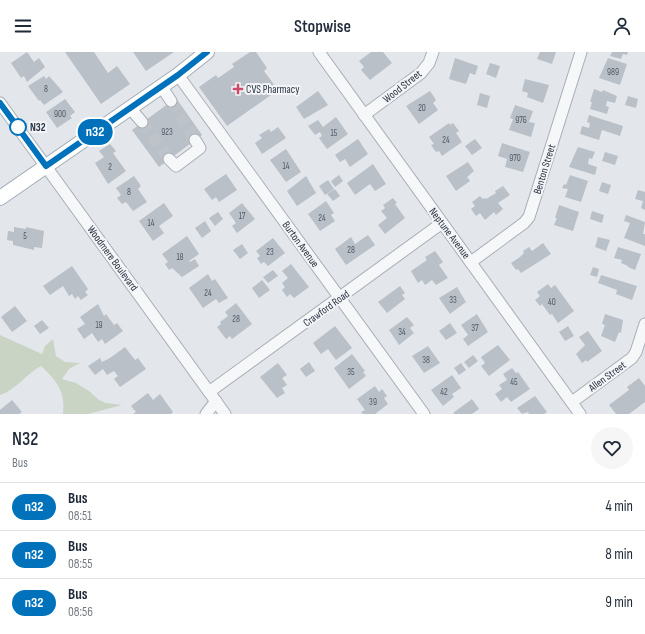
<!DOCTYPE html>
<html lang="en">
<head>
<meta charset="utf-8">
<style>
	:root { --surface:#fff; --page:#f6f6f7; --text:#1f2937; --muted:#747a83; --line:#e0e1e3 }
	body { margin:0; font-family:"Sofia Sans Condensed",sans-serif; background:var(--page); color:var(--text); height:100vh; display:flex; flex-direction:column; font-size:15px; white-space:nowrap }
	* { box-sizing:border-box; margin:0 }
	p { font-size:13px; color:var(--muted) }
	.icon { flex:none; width:22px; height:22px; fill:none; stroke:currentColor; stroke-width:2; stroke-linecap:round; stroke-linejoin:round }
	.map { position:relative; height:362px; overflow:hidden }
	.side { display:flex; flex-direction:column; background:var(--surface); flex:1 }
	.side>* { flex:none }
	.badge { padding:0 8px; border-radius:13px; font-size:14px; line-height:26px }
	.map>.badge { position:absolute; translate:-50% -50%; box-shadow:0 0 0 2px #fff }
	.round { display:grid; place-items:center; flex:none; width:42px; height:42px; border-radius:21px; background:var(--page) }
	.head { display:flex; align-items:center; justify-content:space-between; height:68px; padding:0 12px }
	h1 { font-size:19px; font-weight:600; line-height:30px }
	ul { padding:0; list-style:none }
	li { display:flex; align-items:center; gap:12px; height:48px; padding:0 12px; border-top:1px solid var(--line) }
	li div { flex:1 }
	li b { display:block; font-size:15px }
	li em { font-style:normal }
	li .badge { min-width:44px; font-weight:700; text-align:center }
	header { display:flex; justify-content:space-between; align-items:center; height:52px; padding:0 12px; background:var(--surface); font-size:18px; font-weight:600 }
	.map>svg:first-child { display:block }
</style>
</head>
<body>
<header><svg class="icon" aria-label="menu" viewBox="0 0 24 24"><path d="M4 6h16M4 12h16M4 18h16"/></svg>Stopwise<svg class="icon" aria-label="person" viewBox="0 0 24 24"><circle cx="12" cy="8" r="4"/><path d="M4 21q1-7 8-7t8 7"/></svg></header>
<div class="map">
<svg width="645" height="362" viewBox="0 0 645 362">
	<rect width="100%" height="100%" fill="#e3e7eb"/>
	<path fill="#c9d4c4" d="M0,283L42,302L45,294L53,287L56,304L65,310L80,311L69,317L62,327L76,331L89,339L99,348L106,351L122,353L88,362H63C66,340 56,328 41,314C26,322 16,338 0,343Z"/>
	<g fill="#bac0c8">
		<polygon points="27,0 34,10 39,6 45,15 27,30 24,24 21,26 11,11"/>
		<polygon points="65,0 94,0 108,21 117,14 130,32 101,52"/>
		<polygon points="133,0 174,0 146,19"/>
		<polygon points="250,0 256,0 267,16 264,19 278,38 227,74 199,35 216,23 218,26 234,15 232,12"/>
		<polygon points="371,0 383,0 392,11 370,28 361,18 364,15 359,9"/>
		<polygon points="540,0 556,0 552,12 537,7"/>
		<polygon points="612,0 628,0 627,3 623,2 621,7 610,4"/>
		<polygon points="455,6 478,14 475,23 470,21 466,32 449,27"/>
		<polygon points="608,6 627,12 620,33 599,26"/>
		<polygon points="490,11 500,14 496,26 486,22"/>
		<polygon points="44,24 46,27 49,24 63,40 44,53 40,48 39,49 28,34"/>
		<polygon points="525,27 549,33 543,51 527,45 528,41 522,39"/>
		<polygon points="594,37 602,40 603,38 617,44 615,51 607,49 606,54 609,55 607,62 590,57 592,50 590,50"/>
		<polygon points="318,39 328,53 304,67 296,55"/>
		<polygon points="430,39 436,48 433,51 438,58 419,72 406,54"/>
		<polygon points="480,41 490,44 487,56 477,53"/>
		<polygon points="628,44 638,47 636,56 625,53"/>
		<polygon points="176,46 202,83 159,115 132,78"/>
		<polygon points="65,47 75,60 70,64 72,66 57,76 46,60"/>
		<polygon points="515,53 533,59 529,70 535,71 531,85 509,78 513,67 510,66"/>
		<polygon points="589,63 623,74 620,84 602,78 599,88 580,82 582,74 589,76 590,71 587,70"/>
		<polygon points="336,65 348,82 327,97 319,86 322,84 320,80 315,83 308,74 318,68 323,75"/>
		<polygon points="449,71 450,73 453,71 459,79 456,81 462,90 442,104 439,99 436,100 431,93 434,92 429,85"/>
		<polygon points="278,75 286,86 262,102 255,91 262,86 259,83 269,77 271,80"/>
		<polygon points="358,87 368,102 350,115 345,107 340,110 335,103"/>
		<polygon points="475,87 482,96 472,103 465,94"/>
		<polygon points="502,91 530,100 523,120 505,115 507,107 498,104"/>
		<polygon points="110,92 116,99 113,101 126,119 108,132 95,111 104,105 99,99"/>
		<polygon points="578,95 595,100 592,107 589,106 588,112 597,115 595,123 569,115"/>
		<polygon points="286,97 301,120 286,130 270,108"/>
		<polygon points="605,100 618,104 615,113 602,109"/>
		<polygon points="468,110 474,119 467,125 470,129 456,139 446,124"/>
		<polygon points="373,112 386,132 375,139 370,132 355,143 347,131"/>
		<polygon points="226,122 237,138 219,150 216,145 212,148 204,137"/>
		<polygon points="339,123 343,129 335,135 331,129"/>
		<polygon points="570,123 588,129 581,150 565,145 568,137 562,136 564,132 566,133"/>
		<polygon points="134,124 141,134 138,137 147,150 133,159 126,150 122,152 117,146 121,143 116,136"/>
		<polygon points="306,124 316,141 297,154 287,139"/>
		<polygon points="328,128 334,137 325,143 319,134"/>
		<polygon points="602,130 611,133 608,142 599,139"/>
		<polygon points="503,134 510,143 498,151 503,157 496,163 494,160 485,168 480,161 476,164 471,157 475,154 472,150 480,144 483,147 485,146 486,147 496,141 495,139"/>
		<polygon points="335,137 340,144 333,149 327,142"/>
		<polygon points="638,138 645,140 645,158 641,156 643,149 635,147"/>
		<polygon points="393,146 397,151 395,152 405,166 385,182 378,173 387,166 381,159 385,156 383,153"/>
		<polygon points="326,149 334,161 331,163 335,169 320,179 308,162"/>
		<polygon points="164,151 173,164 159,174 164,181 153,189 139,169"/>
		<polygon points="242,151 255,167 237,181 232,174 236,171 229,161"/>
		<polygon points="559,153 579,160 573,179 554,173 557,166 555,166"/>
		<polygon points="592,159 604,163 602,171 590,167"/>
		<polygon points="218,160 223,167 215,174 209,166"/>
		<polygon points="626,163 645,170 643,182 645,182 645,194 624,186 630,171 624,169"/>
		<polygon points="205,169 211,179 202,186 195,176"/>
		<polygon points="14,175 26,177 26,175 44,179 42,196 34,195 34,198 13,193 13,189 7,188 8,179 14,180"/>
		<polygon points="368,183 375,193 346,213 335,197 351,185 355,192"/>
		<polygon points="187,184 199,202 189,209 190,210 195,207 199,214 182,225 172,216 169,218 165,212 168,210 162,202"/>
		<polygon points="598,185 610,188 606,199 595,195"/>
		<polygon points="273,186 285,201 268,214 264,210 261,212 257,206 260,204 256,199"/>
		<polygon points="543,191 551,202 521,221 518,217 516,218 511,211 520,205 524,201 523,199 529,195 532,199"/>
		<polygon points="242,192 248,201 240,207 233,198"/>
		<polygon points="618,195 641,202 635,218 628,215 628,214 621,211 622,208 614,206"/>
		<polygon points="435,199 443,210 439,213 448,226 436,233 432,228 425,233 422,228 418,231 411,219 427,208 425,205"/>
		<polygon points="291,212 309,235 294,246 290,242 287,245 282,238 285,235 282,231 288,226 282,219"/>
		<polygon points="72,214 88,237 85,240 88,243 81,248 78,244 75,247 72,242 69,244 63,234 50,243 43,234"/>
		<polygon points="593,215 599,217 597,225 590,223"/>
		<polygon points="273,218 278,224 268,231 263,225"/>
		<polygon points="208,222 212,229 215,227 228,246 219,251 216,247 203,256 189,236"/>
		<polygon points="601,223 637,234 632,248 616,242 617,238 598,231"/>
		<polygon points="262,228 270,238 259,246 252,236"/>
		<polygon points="548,232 551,236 555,233 574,259 558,271 552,262 550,263 542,252 540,254 535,248 540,244 537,240"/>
		<polygon points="400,234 405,241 402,243 405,247 387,261 378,250"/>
		<polygon points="457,235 466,250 450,262 439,246"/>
		<polygon points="236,251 252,272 232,287 230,284 226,287 217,275 221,272 220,270 228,264 225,260"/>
		<polygon points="98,252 104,264 106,262 114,273 117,271 123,279 105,292 102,287 98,290 92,281 84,287 77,277 85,272 80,265"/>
		<polygon points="15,254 27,269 12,280 1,265"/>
		<polygon points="477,262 488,280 468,294 463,287 468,283 461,273"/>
		<polygon points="605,262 623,268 621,281 619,280 615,290 601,284 605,273 602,272"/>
		<polygon points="407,265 414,273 410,276 414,281 399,293 389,278"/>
		<polygon points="42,268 49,276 40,282 34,274"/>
		<polygon points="450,271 457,281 446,288 439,279"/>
		<polygon points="335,274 352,296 336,308 328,297 321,302 313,291"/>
		<polygon points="568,274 574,284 565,289 559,280"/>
		<polygon points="588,279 602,299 587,310 586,308 582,311 576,302 585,293 579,285"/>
		<polygon points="498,293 510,308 489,324 481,314 485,311 481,305"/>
		<polygon points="428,294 440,311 424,321 412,304"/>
		<polygon points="125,295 135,308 138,306 146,317 120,335 114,327 118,324 114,319 107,323 103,317 95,323 88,314 100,306 102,310 110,306"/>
		<polygon points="352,302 365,319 363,320 366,324 349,337 334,316"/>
		<polygon points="473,303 478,309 469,316 464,310"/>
		<polygon points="309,310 315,319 306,325 300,317"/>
		<polygon points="278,311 287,323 282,326 287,333 282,336 285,341 277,346 260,325"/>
		<polygon points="461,311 466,318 459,323 454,316"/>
		<polygon points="512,316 516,321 518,320 530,337 511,350 507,345 501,350 495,342 502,337 499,333 507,328 503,322"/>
		<polygon points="452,323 461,336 452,342 454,345 443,354 431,338"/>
		<polygon points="639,326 645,334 645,350 629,362 616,362 609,353 629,338 627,335"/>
		<polygon points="375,334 379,340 382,337 387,344 384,346 388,352 375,362 363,362 361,360 365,358 357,347"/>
		<polygon points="148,341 153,348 160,342 173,360 171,362 133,362 136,360 131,354"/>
		<polygon points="535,344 547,360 544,362 529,362 528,360 522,362 517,356"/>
		<polygon points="472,347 479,357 472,362 454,362 453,361"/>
		<polygon points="12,348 22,360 19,362 0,362 0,358"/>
	</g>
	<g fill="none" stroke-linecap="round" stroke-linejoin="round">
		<g stroke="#bec3c9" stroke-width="11" stroke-dasharray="11 5.5" stroke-linecap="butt">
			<polyline points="171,49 195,88"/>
			<polyline points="142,70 169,107"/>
		</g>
		<g stroke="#a8aeb5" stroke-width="13">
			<g id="minor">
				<polyline points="319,0 580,362"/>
				<polyline points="178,23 424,362"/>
				<polyline points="161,34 171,49"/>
				<polyline points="0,51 225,362"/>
				<polyline points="130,56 142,70"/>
				<polyline points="364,63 421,21 429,11 433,0"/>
				<polyline points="169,107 176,114 200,96 195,88"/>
				<polyline points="471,210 524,171 529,165 581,0"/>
				<polyline points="209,340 442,171"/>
				<polyline points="572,350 632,306 636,300 645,272"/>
				<polyline points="206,362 216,349"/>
			</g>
		</g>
		<g stroke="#a2acb6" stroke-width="16">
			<polyline id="major" points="0,146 178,23 207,0"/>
		</g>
		<use href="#minor" stroke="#f6f7f9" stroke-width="11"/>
		<use href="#major" stroke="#fff" stroke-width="14"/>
	</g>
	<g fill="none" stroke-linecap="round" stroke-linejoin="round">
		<g stroke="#fff" stroke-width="9">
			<polyline id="line" points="0,51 46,114 178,23 207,0"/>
		</g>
		<use href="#line" stroke="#0072bc" stroke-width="6"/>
	</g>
	<path fill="#cd4b68" stroke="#f3f5f8" stroke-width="1.5" d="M236 31h4v4h4v4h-4v4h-4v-4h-4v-4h4z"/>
	<circle fill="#fff" stroke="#0072bc" stroke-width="2" cx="18" cy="75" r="8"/>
	<g text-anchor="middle" stroke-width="4" stroke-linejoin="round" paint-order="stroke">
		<g font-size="9" fill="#4f5864">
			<text x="613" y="23">989</text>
			<text x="46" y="40">8</text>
			<text x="422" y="59">20</text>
			<text x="60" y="65">900</text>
			<text x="521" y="71">976</text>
			<text x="167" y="83">923</text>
			<text x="334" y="84">15</text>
			<text x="446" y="91">24</text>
			<text x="515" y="109">970</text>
			<text x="286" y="117">14</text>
			<text x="110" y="118">2</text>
			<text x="129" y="143">8</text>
			<text x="242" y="167">17</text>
			<text x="322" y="169">24</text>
			<text x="151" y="174">14</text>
			<text x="25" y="187">5</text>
			<text x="351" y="201">28</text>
			<text x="270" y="203">23</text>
			<text x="180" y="208">18</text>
			<text x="208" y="244">24</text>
			<text x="453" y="251">33</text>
			<text x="552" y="253">40</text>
			<text x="236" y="270">28</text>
			<text x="99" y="276">19</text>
			<text x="475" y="279">37</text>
			<text x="402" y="283">34</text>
			<text x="426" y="311">38</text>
			<text x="351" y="323">35</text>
			<text x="514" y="333">45</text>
			<text x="444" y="343">42</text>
			<text x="373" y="353">39</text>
		</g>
		<g font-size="11" fill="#2b3543" stroke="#f3f5f8">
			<text transform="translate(402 34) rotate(-38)" y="4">Wood Street</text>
			<text transform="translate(544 117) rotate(-73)" y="4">Benton Street</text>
			<text transform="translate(450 181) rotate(53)" y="4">Neptune Avenue</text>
			<text transform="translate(301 192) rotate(54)" y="4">Burton Avenue</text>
			<text transform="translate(113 206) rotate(54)" y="4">Woodmere Boulevard</text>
			<text transform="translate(326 256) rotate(-36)" y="4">Crawford Road</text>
			<text transform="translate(607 324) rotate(-36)" y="4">Allen Street</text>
		</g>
		<g font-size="11" fill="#2b3543" stroke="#f3f5f8" text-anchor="start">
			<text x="246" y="41">CVS Pharmacy</text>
		</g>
		<g font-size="11" font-weight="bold" fill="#2b3543" stroke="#f3f5f8" text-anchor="start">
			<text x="30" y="79">N32</text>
		</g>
	</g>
</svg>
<b class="badge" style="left:95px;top:80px;background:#0072bc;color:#fff">n32</b>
</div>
<section class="side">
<div class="head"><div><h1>N32</h1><p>Bus</p></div><a class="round"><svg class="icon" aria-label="heart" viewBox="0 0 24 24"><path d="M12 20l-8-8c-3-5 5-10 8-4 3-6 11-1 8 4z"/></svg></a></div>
<ul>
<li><span class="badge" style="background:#0072bc;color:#fff">n32</span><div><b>Bus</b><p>08:51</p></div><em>4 min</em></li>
<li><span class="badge" style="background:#0072bc;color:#fff">n32</span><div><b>Bus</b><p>08:55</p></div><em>8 min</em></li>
<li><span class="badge" style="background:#0072bc;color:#fff">n32</span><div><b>Bus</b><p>08:56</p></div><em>9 min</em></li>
</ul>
</section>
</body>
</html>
